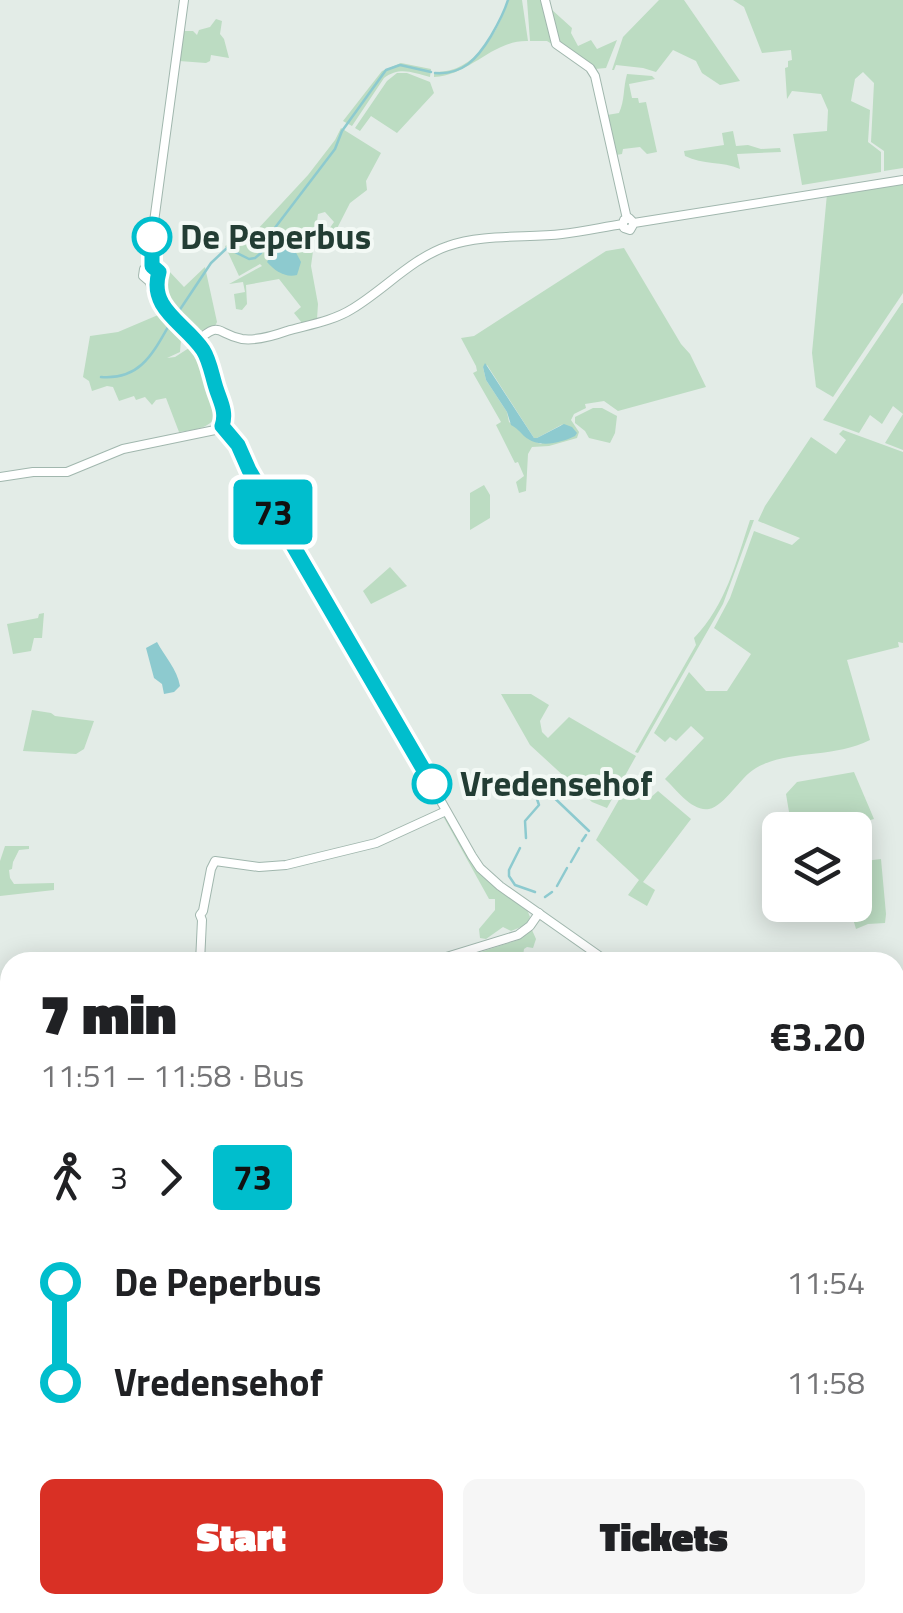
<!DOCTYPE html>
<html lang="en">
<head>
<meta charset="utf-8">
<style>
	:root { --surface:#fff; --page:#f6f6f6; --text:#202124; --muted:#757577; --accent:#d93025 }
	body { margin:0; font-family:"Titillium Web",sans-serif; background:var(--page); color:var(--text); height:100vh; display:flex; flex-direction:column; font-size:38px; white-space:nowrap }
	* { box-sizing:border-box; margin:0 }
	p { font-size:32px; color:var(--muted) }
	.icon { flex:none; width:55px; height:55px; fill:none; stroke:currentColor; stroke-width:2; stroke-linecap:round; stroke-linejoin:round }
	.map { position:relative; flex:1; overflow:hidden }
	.drawer { position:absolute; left:0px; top:952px; width:905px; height:662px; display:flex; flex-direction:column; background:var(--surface); border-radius:30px 30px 0 0; box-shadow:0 5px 25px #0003 }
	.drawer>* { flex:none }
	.badge { padding:0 20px; border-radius:8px; font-size:35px; line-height:65px }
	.fabs { position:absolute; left:762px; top:812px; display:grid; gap:20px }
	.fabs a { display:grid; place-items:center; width:110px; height:110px; border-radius:15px; background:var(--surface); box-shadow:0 5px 25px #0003; font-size:50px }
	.map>.badge { position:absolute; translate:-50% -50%; box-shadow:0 0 0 5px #fff }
	.legs { display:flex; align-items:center; gap:15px; height:110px; padding:0 40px; font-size:32px }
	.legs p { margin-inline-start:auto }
	.headline { display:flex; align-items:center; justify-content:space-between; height:170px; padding:0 40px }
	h1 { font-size:55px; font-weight:800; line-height:75px }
	.cta { display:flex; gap:20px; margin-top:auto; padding:20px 40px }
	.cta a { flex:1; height:115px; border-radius:15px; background:var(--accent); color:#fff; font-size:40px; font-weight:800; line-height:115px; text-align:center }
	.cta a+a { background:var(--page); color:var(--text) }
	ul { padding:0 40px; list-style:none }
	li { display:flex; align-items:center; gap:35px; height:100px; font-size:38px }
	li i { display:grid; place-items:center; width:15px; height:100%; margin:0 12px; background:currentColor }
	li i::after { content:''; width:25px; height:25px; margin:-12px; border:8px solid; border-radius:50%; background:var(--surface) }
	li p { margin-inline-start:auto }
	li:first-child i { background:linear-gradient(#0000 50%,currentColor 0) }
	li:last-child i { background:linear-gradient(currentColor 50%,#0000 0) }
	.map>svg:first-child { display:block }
</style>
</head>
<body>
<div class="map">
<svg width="903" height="1613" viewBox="0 0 903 1613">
	<rect width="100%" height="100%" fill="#e3ece7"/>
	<g fill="#bcdcc2" fill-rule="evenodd">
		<path d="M508,0H522L528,41C492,40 471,75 434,77V72C473,74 499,33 508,0Z"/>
		<polygon points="527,0 544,0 555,46 547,41 530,41"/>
		<polygon points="659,0 684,0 740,81 720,85 702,73 696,61 673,50 656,72 643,68 616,65 614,70 612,70 623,37"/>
		<polygon points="733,0 903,0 903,168 884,171 884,151 871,142 874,83 863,72 855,79 851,101 870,110 868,142 881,152 881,172 802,185 793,134 827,131 828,110 821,94 792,91 787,99 785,68 788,67 788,61 792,60 791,50 762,53 744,7"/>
		<polygon points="551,9 572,28 571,33 578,46 591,40 597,49 617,40 606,68 595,69 559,41"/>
		<polygon points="216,19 222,21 220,34 224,39 229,58 211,55 210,61 206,63 179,61 183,31 193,31 197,35 199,30 210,27"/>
		<path d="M401,63L431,69L430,77C413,73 400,66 384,78L352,126L343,121L382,71Z"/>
		<polygon points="397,73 407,73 430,82 434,93 397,133 371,116 360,131 355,128 387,81"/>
		<path d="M627,74L652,76L655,79L629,84L632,98H638L639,103L646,102L657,152L647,154L640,147L623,149L622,154L616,155L607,115L619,113C625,100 623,88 627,74Z"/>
		<polygon points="341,128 381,153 366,181 367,190 350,203 325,252 329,229 334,222 325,212 318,214 311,266 318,304 317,319 302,323 294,313 301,307 279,279 246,285 247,304 242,310 236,309 234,294 245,292 243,282 229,284 262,266 260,264 239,276 225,246 256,231 308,175 335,140"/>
		<path d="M733,131L736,146L748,145L761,149L780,148L781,152L737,154L740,169C722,161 703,165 685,156L684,151L724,145L722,133Z"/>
		<polygon points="903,181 903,293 833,397 816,387 812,353 827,194"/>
		<path d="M624,248L681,344L690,354L706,387L618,411L604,401L585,404L586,408L574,414L571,420L579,432L577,438L549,446L532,447L528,454L526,491L519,493L516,482L524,476L518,462L515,463L496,425L501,422L473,373L477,371L476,366L461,338L474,336L606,251ZM487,365L534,438H537L563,424L541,444C523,437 524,431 509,422L507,412L486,380L483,367Z"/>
		<polygon points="205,267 217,322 215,326 199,331 181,323 162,298 161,289 168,270 184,287"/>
		<polygon points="902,303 903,303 903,450 885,443 903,414 893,406 882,424 870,415 859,433 823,420"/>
		<path d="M158,315L181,340L180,352L167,358L175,357L189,348L201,363L206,373L217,412C214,428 194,430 179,432L166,398L156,400L152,405L145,397L136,400L134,396L119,401L113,387L107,386L92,391L89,381L83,377L90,336L118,332Z"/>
		<polygon points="593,408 602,408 617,416 615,433 610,443 589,438 585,431 575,423 575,417"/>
		<path d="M843,430L903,452V643L898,642L899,647L847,660L870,740C832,759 789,749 756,768C740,777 725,806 709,809C692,812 676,789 665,779L704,738L691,726L676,741L670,737L665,742L654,733L689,672L706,691H727L751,654L714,628L730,598L754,531L792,545L800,538L758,521L765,506L811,437L836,454L846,440L839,434Z"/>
		<polygon points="484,485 490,495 490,518 470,530 470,493"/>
		<path d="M750,520H754L723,604L638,753L635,752L696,645L694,638C726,605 736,562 750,520Z"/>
		<polygon points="390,567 407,586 371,604 363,591"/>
		<polygon points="44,613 42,638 34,638 31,651 13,654 7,624 38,618 39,614"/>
		<polygon points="531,694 549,705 540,721 542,732 548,738 569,717 636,756 607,808 592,802 530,745 501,694"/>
		<polygon points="32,710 51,713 55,716 94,721 84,749 76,754 23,751"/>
		<polygon points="854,772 874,819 848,826 848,830 792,830 786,794 797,782"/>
		<polygon points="629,782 650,798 658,791 691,819 643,882 655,890 647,906 628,895 639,880 596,840"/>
		<polygon points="443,816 446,817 479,871 526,907 530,917 526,925 511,931 503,927 486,939 480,938 479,929 495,910 495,899 489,899"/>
		<polygon points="5,846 29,846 29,849 19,850 13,862 12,869 9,870 10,878 14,884 54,883 54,890 0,896 0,861"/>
		<polygon points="855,856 857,862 881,859 886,914 885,923 868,924 856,929 849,905 855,905"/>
		<polygon points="532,930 536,939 533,948 527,947 524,949 523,956 516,961 511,954 497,962 463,962 462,958 518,940"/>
		<polygon points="0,1009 10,1009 10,1052 5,1052 2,1057 10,1082 10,1099 7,1101 0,1098"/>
		<polygon points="895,1031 903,1031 903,1241 900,1236 895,1233 895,1174 899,1165 895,1140"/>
		<polygon points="0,1159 8,1173 10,1172 10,1397 0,1399"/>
		<polygon points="903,1296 903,1540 895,1512 895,1383 897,1377 895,1369 895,1301"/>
		<polygon points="10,1425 10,1604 0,1610 0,1427"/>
		<polygon points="15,1605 263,1605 261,1613 3,1613"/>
		<polygon points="533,1605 643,1605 646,1613 536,1613"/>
		<polygon points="657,1605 795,1605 796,1613 661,1613"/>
	</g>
	<g fill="#8dcacf">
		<path d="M291,243L301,262L297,275C285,278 275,271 267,262L272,254Z"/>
		<path d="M485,363L534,438H537L564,424L572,427L577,433L575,436C560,443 539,449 524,436C520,432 517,428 511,425L507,412L486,380L483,367Z"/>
		<path d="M157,642C165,657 177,669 180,686L174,692L164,694L162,684L154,678L146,648Z"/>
	</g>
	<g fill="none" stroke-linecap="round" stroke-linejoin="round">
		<g stroke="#8dcacf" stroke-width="2.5">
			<path d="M435,73C463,75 477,59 491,36C498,24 504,13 508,0"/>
			<polyline points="177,314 211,263 227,248 249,259 255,258 261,253 274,229 335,149 342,131 386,70 400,65 431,72"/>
			<path d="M101,377C139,380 152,355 168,327"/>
			<polyline points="544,788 589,831"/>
			<polyline points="526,838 525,821 539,805 536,796"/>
			<polyline points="582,841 586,835"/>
			<polyline points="520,848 509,870 509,876 515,885 535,892"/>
			<polyline points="571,862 579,848"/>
			<polyline points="557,886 567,868"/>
			<polyline points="545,897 552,892"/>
			<polyline points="895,1108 903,1111"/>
			<polyline points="895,1115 899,1120 895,1124"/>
			<path d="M895,1135C903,1155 901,1185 895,1207"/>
			<polyline points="895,1292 903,1303"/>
			<polyline points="895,1467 903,1453"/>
			<polyline points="895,1498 903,1521"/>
		</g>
		<g stroke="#a1b7ae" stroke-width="10">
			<g id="secondary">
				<polyline points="184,0 151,244 152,266 159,273 155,282 164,309 205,355 225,414 223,426 238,445 249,470 323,593 472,856 480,868 500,886 608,962"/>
				<polyline points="545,0 556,44 590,68 595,76 627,219"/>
				<polyline points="634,223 630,230 624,228 623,224 624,220 629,218 634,223 903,180"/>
				<polyline points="149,266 144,269 143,276 150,282 152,290"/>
				<path d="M195,343C221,319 216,334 242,339C257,341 273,336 287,331C308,325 333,321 352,309C384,290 412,258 448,246C481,234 527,238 562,234C582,232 603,227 623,224"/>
				<polyline points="0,477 33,472 67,472 123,449 215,430 223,426"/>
				<polyline points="200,962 202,920 200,915 203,911 211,869 215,861 259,867 286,865 376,843 446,811"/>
				<polyline points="430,962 518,935 530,926 539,913"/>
				<polyline points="0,1142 10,1138"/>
				<polyline points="895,1254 903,1264"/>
				<polyline points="325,1605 329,1613"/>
			</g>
		</g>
		<use href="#secondary" stroke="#fff" stroke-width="8"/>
	</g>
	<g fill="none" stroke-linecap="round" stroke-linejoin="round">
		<g stroke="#fff" stroke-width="22">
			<path id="line-1" d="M152,237V266L159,272C148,309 185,323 203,350C210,361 212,376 216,388C220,401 227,412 222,426L238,445L249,470L432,784"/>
		</g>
		<use href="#line-1" stroke="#00becd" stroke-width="15"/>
	</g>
	<g fill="#fff" stroke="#00becd" stroke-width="5">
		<circle cx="152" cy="237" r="18"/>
		<circle cx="432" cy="784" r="18"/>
	</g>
	<g text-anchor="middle" stroke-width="8" stroke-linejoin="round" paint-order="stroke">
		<g font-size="35" font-weight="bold" fill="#233d34" stroke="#f3f9f5" text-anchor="start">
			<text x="180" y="249">De Peperbus</text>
			<text x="460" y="796">Vredensehof</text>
		</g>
	</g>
</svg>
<div class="fabs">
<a><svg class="icon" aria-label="layers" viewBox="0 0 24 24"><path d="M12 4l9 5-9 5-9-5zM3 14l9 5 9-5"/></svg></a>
</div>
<b class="badge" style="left:273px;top:512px;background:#00becd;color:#111">73</b>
<section class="drawer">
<div class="headline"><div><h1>7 min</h1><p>11:51 – 11:58 · Bus</p></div><b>€3.20</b></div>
<div class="legs"><svg class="icon" aria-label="walk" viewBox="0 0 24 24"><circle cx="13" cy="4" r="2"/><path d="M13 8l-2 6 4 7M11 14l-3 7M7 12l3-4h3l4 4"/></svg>3<svg class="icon" aria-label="forward" viewBox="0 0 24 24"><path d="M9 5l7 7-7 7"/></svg><b class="badge" style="background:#00becd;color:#111">73</b></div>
<ul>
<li><i style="color:#00becd"></i><b>De Peperbus</b><p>11:54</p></li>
<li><i style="color:#00becd"></i><b>Vredensehof</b><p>11:58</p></li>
</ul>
<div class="cta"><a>Start</a><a>Tickets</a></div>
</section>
</div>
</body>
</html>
